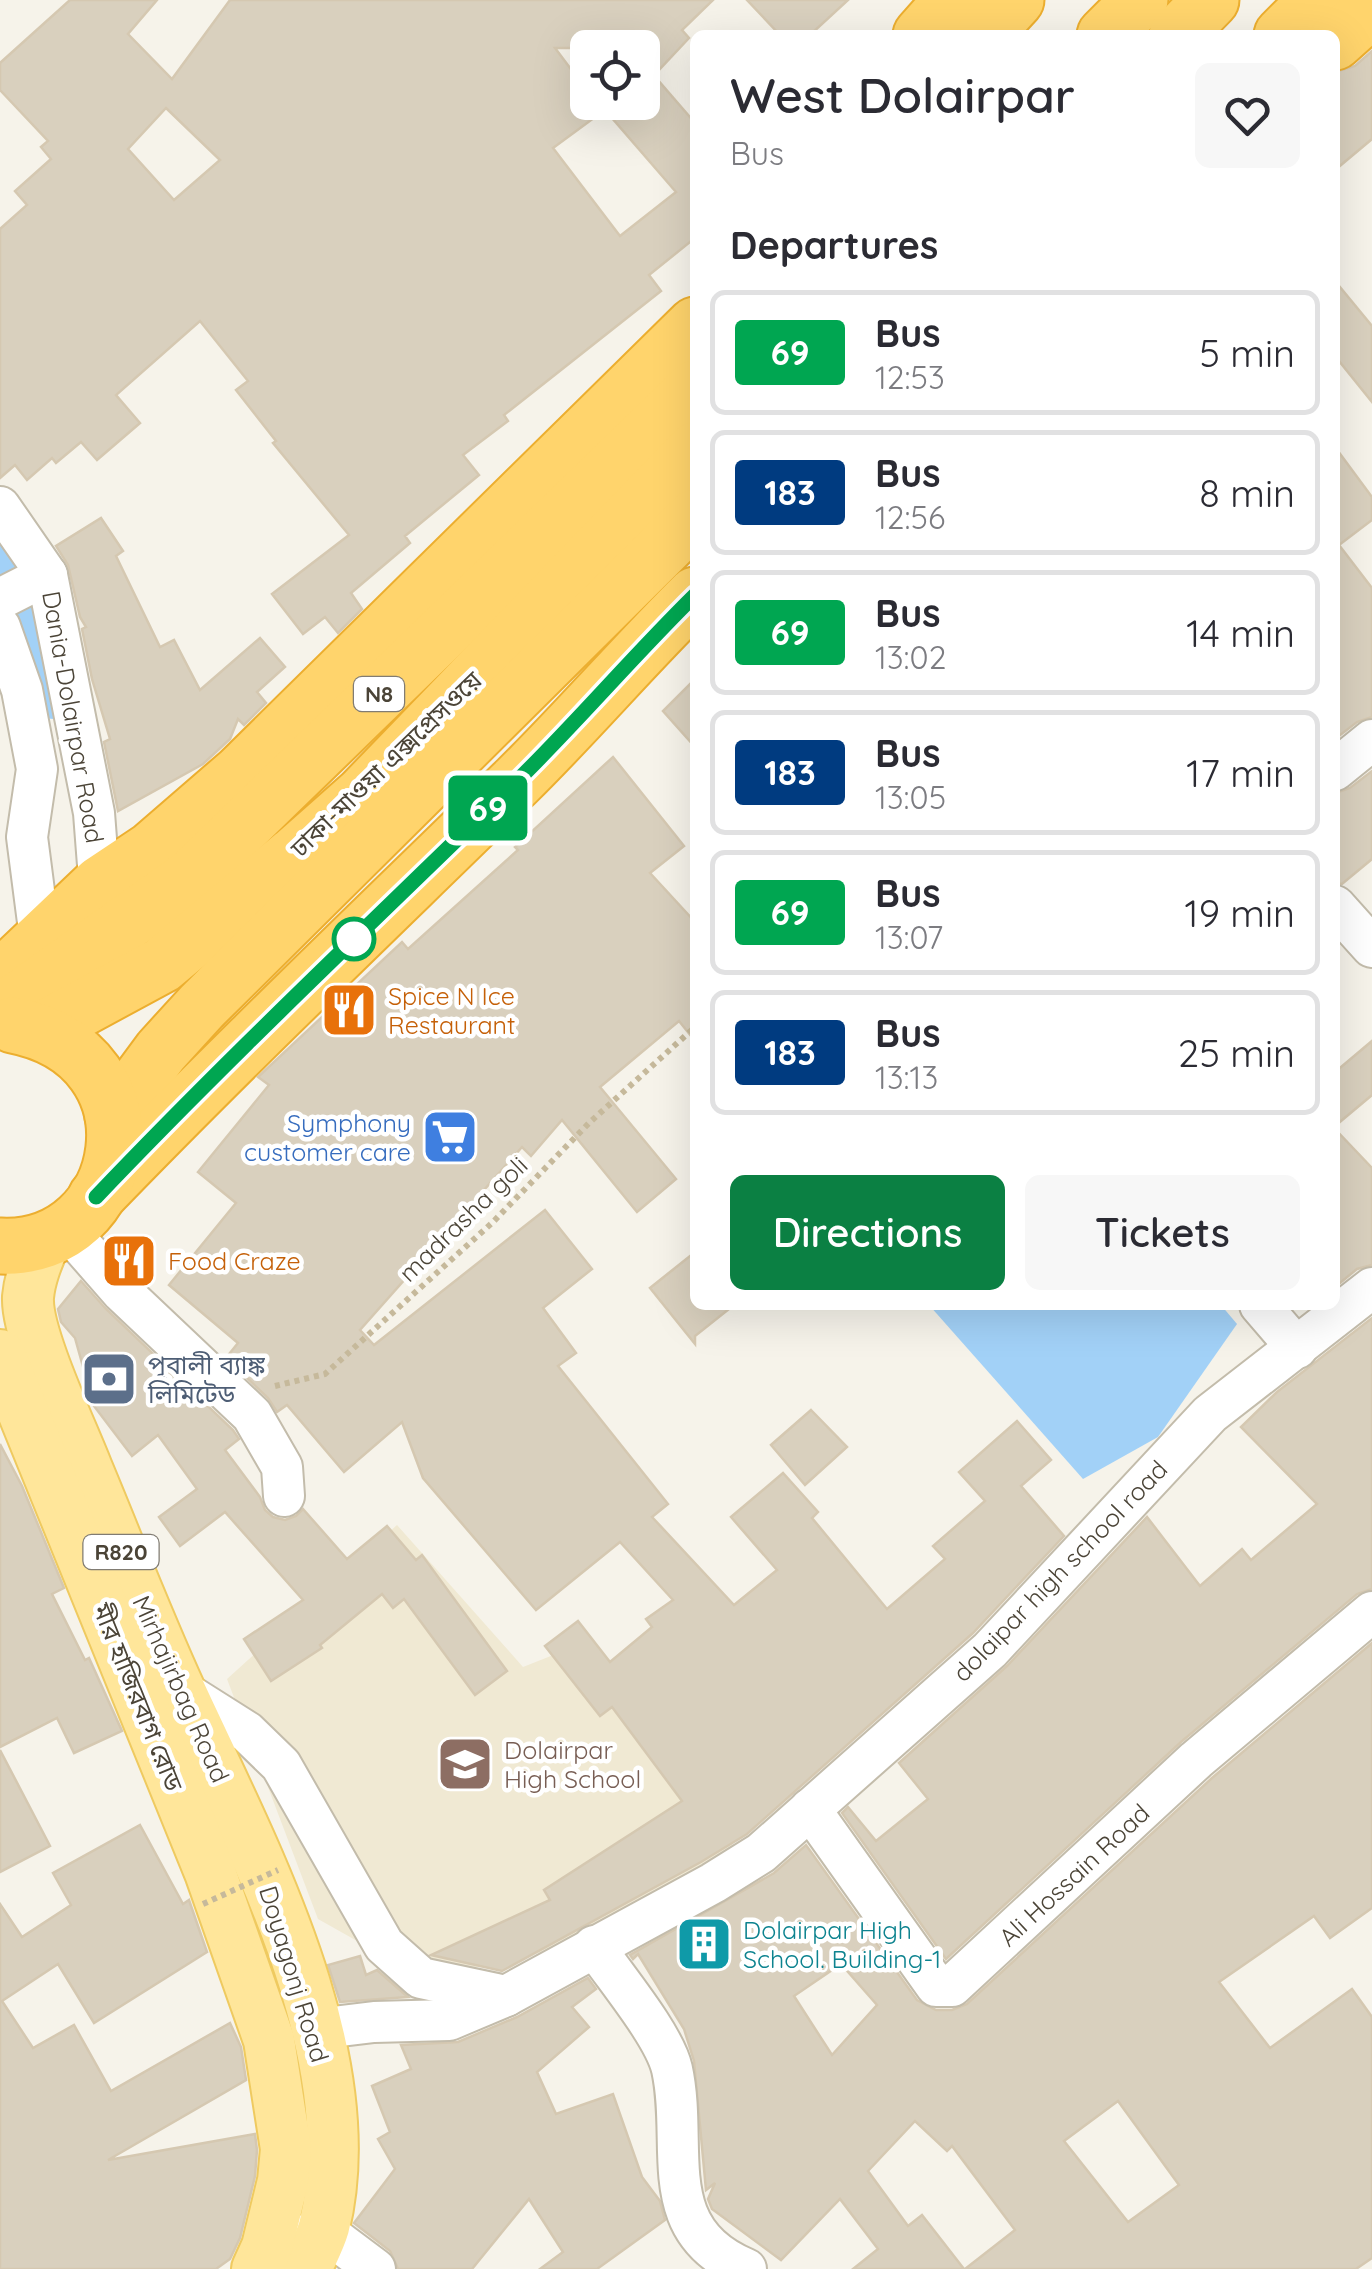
<!DOCTYPE html>
<html lang="en">
<head>
<meta charset="utf-8">
<style>
	:root { --surface:#fff; --page:#f7f7f7; --text:#2b2b33; --muted:#7c7c81; --line:#e1e1e2; --accent:#0b8043 }
	body { margin:0; font-family:Quicksand,"Noto Sans Bengali",sans-serif; background:var(--page); color:var(--text); height:100vh; display:flex; flex-direction:column; font-size:38px; white-space:nowrap }
	* { box-sizing:border-box; margin:0 }
	p { font-size:32px; color:var(--muted) }
	.icon { flex:none; width:55px; height:55px; fill:none; stroke:currentColor; stroke-width:2; stroke-linecap:round; stroke-linejoin:round }
	.map { position:relative; flex:1; overflow:hidden }
	.side { position:absolute; left:690px; top:30px; width:650px; height:1280px; display:flex; flex-direction:column; background:var(--surface); border-radius:15px; box-shadow:0 10px 40px #0002 }
	.side>* { flex:none }
	.badge { padding:0 20px; border-radius:8px; font-size:35px; line-height:65px }
	.buttons { position:absolute; left:570px; top:30px; display:grid; gap:20px }
	.buttons a { display:grid; place-items:center; width:90px; height:90px; border-radius:15px; background:var(--surface); box-shadow:0 10px 40px #0002; font-size:50px }
	.map>.badge { position:absolute; translate:-50% -50%; box-shadow:0 0 0 5px #fff }
	h2 { padding:0 40px; font-size:38px; line-height:90px }
	.round { display:grid; place-items:center; flex:none; width:105px; height:105px; border-radius:15px; background:var(--page) }
	.summary { display:flex; align-items:center; justify-content:space-between; height:170px; padding:0 40px }
	h1 { font-size:48px; font-weight:600; line-height:75px }
	.primary-button { display:flex; gap:20px; margin-top:auto; padding:20px 40px }
	.primary-button a { flex:1; height:115px; border-radius:15px; background:var(--accent); color:#fff; font-size:40px; font-weight:600; line-height:115px; text-align:center }
	.primary-button a+a { background:var(--page); color:var(--text) }
	ul { padding:0; list-style:none }
	li { display:flex; align-items:center; gap:30px; height:125px; margin:0 20px 15px; padding:0 20px; border:5px solid var(--line); border-radius:15px }
	li div { flex:1 }
	li b { display:block; font-size:38px }
	li em { font-style:normal }
	li .badge { min-width:110px; font-weight:700; text-align:center }
	.map>svg:first-child { display:block }
</style>
</head>
<body>
<div class="map">
<svg width="1372" height="2269" viewBox="0 0 1372 2269">
	<rect width="100%" height="100%" fill="#f6f3ea"/>
	<polygon fill="#f0e9d3" points="397,1525 523,1667 576,1646 737,1850 561,1948 472,1968 366,1946 318,1919 227,1679"/>
	<polygon fill="#a2d1f7" points="929,1305 1221,1305 1237,1324 1158,1437 1083,1479"/>
	<g fill="none" stroke-linecap="round" stroke-linejoin="round">
		<path stroke="#a2d1f7" stroke-width="38" d="M0,559C27,600 44,652 53,700"/>
	</g>
	<g fill="#d9d0be" stroke="#d5c8b1" stroke-width="2.5" fill-rule="evenodd">
		<path d="M70,0H157L128,34L172,79L230,0H713L682,30L689,38L642,88V48H555L588,92V102H595L602,112L553,148L620,236L676,192L612,118L629,102H642V91L657,79L695,123V238L649,275L661,291L504,415L508,421L463,455L479,475L405,536L410,543L351,593L362,609L338,633L325,617L303,634L272,594L349,535L273,443L276,441L236,390L248,381L200,321L116,395L140,423L97,460L81,442L56,463L52,458L27,480L15,465L0,478V229L27,205L15,191L51,159L41,147L48,141L0,90V63ZM166,108L220,160L174,200L128,149Z"/>
		<polygon points="747,0 848,0 810,35 780,35"/>
		<polygon points="1372,51 1372,139 1335,170 1335,72 1355,66"/>
		<polygon points="1335,281 1372,326 1372,402 1335,356"/>
		<polygon points="1335,447 1372,497 1372,520 1339,545 1372,588 1372,717 1357,722 1335,739"/>
		<polygon points="101,518 123,551 116,556 160,647 174,640 200,690 260,638 285,667 257,692 266,703 244,725 238,719 230,739 203,764 118,811 104,742 110,739 92,679 82,629 86,627 80,617 68,565 56,546"/>
		<polygon points="695,679 695,747 663,711"/>
		<polygon points="613,757 684,846 650,873 695,922 695,1041 679,1021 600,1087 676,1179 637,1212 562,1120 531,1156 522,1147 360,1330 374,1345 545,1210 592,1269 543,1308 576,1353 558,1366 668,1504 652,1517 734,1605 777,1570 731,1517 783,1473 818,1512 812,1518 887,1609 945,1559 933,1546 985,1501 959,1472 1017,1421 1051,1460 1021,1486 1064,1536 973,1633 747,1834 701,1862 502,1971 431,1955 550,1900 544,1890 682,1801 612,1707 600,1716 545,1646 578,1621 610,1662 652,1627 646,1619 673,1600 620,1542 536,1610 423,1478 402,1422 344,1472 287,1405 277,1412 268,1398 226,1358 238,1343 169,1285 236,1203 198,1172 269,1085 258,1077 402,942 408,949 518,850 515,847"/>
		<polygon points="1372,771 1372,859 1342,884 1335,883 1335,793 1350,788"/>
		<polygon points="1372,1041 1372,1095 1335,1126 1335,1072"/>
		<polygon points="1335,1129 1372,1168 1372,1265 1357,1269 1335,1287"/>
		<polygon points="695,1252 695,1305 734,1305 695,1336 695,1344 650,1288"/>
		<polygon points="81,1281 106,1309 233,1430 239,1439 225,1450 260,1497 265,1510 273,1517 285,1520 296,1516 303,1509 347,1559 387,1526 416,1560 422,1555 507,1671 475,1695 404,1599 393,1608 382,1594 320,1645 322,1648 271,1681 244,1639 303,1600 225,1512 180,1546 159,1517 197,1489 158,1435 132,1456 94,1406 75,1338 61,1322 58,1309"/>
		<polygon points="1372,1318 1372,1589 1357,1594 1181,1742 946,1959 842,1813 848,1807 876,1841 928,1799 899,1763 1007,1666 1147,1517 1200,1586 1242,1549 1251,1560 1317,1504 1241,1427 1277,1392"/>
		<polygon points="811,1410 847,1447 805,1485 771,1445"/>
		<polygon points="0,1444 22,1486 64,1588 52,1594 85,1660 89,1658 122,1731 74,1753 57,1718 0,1747"/>
		<path d="M1372,1643V1908L1330,1938L1314,1916L1219,1982L1270,2048L1352,1989L1372,2017V2258L1356,2269H965L1015,2230L952,2146L947,2151L915,2121L868,2171L908,2226L922,2215L964,2269H853L878,2249L840,2199L781,2260L712,2209L708,2199L715,2183L706,2190L694,2061L684,2029L638,1954L633,1959L630,1955L774,1873L806,1845L917,2000L936,2010H952L967,2004L1212,1778ZM841,1964L877,2005L832,2055L794,1996ZM1118,2101L1179,2185L1128,2222L1064,2141Z"/>
		<polygon points="0,1750 50,1846 0,1872"/>
		<polygon points="140,1825 183,1904 189,1900 190,1903 207,1952 94,2023 58,1964 2,2001 33,2048 74,2025 111,2091 230,2023 241,2047 246,2080 108,2160 255,2134 257,2150 255,2176 240,2238 230,2259 216,2269 0,2269 0,1904 22,1937 71,1905 53,1873"/>
		<polygon points="360,1956 366,1975 377,1970 408,1997 340,2002 328,1965"/>
		<polygon points="588,1978 596,1989 572,2007 589,2027 537,2072 556,2114 613,2094 642,2177 660,2201 665,2220 597,2269 540,2269 563,2252 529,2199 472,2269 398,2269 390,2251 354,2223 395,2169 378,2139 390,2132 372,2086 411,2069 401,2045 458,2042 517,2017"/>
	</g>
	<g fill="none" stroke-linecap="round" stroke-linejoin="round">
		<g stroke="#c3bcab" stroke-width="44">
			<g id="minor">
				<polyline points="0,507 47,575 94,813 101,904"/>
				<polyline points="0,599 47,575"/>
				<polyline points="0,627 22,690 37,769 27,837 43,961"/>
				<polyline points="1335,770 1372,740"/>
				<polyline points="1335,906 1372,947"/>
				<polyline points="66,1228 122,1292 252,1415 282,1467 284,1496"/>
				<polyline points="1260,1305 1297,1348"/>
				<polyline points="179,1689 247,1732 281,1765 384,1945 421,1978 506,1996 713,1883 761,1853 990,1650 1210,1414 1372,1288"/>
				<polyline points="810,1809 936,1986 952,1986 1196,1760 1372,1612"/>
				<path d="M594,1946C615,1977 664,2035 672,2069C689,2147 652,2230 746,2269"/>
				<polyline points="316,2029 374,2022 449,2020 506,1996"/>
				<polyline points="298,2237 323,2230 375,2269"/>
			</g>
		</g>
		<g stroke="#efca60" stroke-width="54">
			<g id="major">
				<path d="M46,1239C38,1258 30,1276 28,1297C26,1335 72,1430 87,1469C118,1543 147,1619 181,1693C251,1845 366,2055 324,2227C320,2241 312,2255 306,2269"/>
				<polyline points="0,1355 210,1872 269,2040 286,2149 283,2181 267,2247 257,2269"/>
			</g>
		</g>
		<g stroke="#ecae2f" stroke-width="59">
			<g id="highway">
				<polyline points="921,35 952,0"/>
				<polyline points="984,35 1016,0"/>
				<polyline points="1105,35 1140,0"/>
				<polyline points="1177,35 1211,0"/>
				<polyline points="1282,35 1317,0"/>
				<polyline points="1335,42 1372,9"/>
				<polyline points="0,979 100,884 151,850 240,773 695,325"/>
				<polyline points="15,1002 191,877 695,388"/>
				<polyline points="40,1031 162,965 294,855 363,794 695,450"/>
				<polyline points="113,1116 161,1051 202,1006 695,517"/>
				<path d="M96,1197C233,1055 376,919 517,781C578,721 634,655 695,595"/>
				<path d="M0,1246C131,1253 168,1055 13,1025"/>
			</g>
		</g>
		<polyline stroke="#c6b99b" stroke-width="6" stroke-dasharray="5 5" stroke-linecap="butt" points="275,1386 325,1374 493,1222 589,1123 695,1027"/>
		<use href="#minor" stroke="#fff" stroke-width="40"/>
		<use href="#major" stroke="#ffe69a" stroke-width="50"/>
		<use href="#highway" stroke="#ffd46c" stroke-width="55"/>
		<polyline stroke="#c6b99b" stroke-width="6" stroke-dasharray="5 5" stroke-linecap="butt" points="203,1904 278,1870"/>
	</g>
	<g fill="none" stroke-linecap="round" stroke-linejoin="round">
		<g stroke="#fff" stroke-width="22">
			<path id="line" d="M96,1197C232,1054 376,919 517,781C578,721 634,655 695,595"/>
		</g>
		<use href="#line" stroke="#00a651" stroke-width="15"/>
	</g>
	<defs>
		<g id="restaurant-square" transform="scale(2.875)"><rect x="-9" y="-9" width="18" height="18" rx="4" fill="#e8710a" stroke="#fff"/><path d="M-5-6h1v4h1v-4h1v4h1v-4h1v5L-1.5 .5V6h-2V.5L-5-1ZM5-6V6H3V1.5H1.5Q1.5-4 5-6Z" fill="#fff"/></g>
		<g id="supermarket-square" transform="scale(2.875)"><rect x="-9" y="-9" width="18" height="18" rx="4" fill="#3f7fe0" stroke="#fff"/><path d="M-6-5.5h2.5l.6 2H6L4.5 2H-2.5L-4.4-4H-6ZM-1.5 3.2a1.3 1.3 0 1 0 .1 0ZM3 3.2a1.3 1.3 0 1 0 .1 0Z" fill="#fff"/></g>
		<g id="bank-square" transform="scale(2.875)"><rect x="-9" y="-9" width="18" height="18" rx="4" fill="#5c6f8a" stroke="#fff"/><path d="M-6-4H6V4H-6ZM0-2.3a2.3 2.3 0 1 0 0 4.6a2.3 2.3 0 1 0 0-4.6Z" fill="#fff"/></g>
		<g id="school-square" transform="scale(2.875)"><rect x="-9" y="-9" width="18" height="18" rx="4" fill="#8d6e63" stroke="#fff"/><path d="M0-5L7-2L0 1L-7-2ZM-4 1L0 2.5L4 1V4Q0 6-4 4Z" fill="#fff"/></g>
		<g id="building-square" transform="scale(2.875)"><rect x="-9" y="-9" width="18" height="18" rx="4" fill="#0f9aa8" stroke="#fff"/><path d="M-4-6H4V6H1V3H-1V6H-4ZM-2.5-4.3h1.7v1.8h-1.7ZM.8-4.3h1.7v1.8H.8ZM-2.5-1h1.7V.8h-1.7ZM.8-1h1.7V.8H.8Z" fill="#fff"/></g>
	</defs>
	<g fill-rule="evenodd">
		<use href="#restaurant-square" x="349" y="1010"/>
		<use href="#supermarket-square" x="450" y="1137"/>
		<use href="#restaurant-square" x="129" y="1261"/>
		<use href="#bank-square" x="109" y="1379"/>
		<use href="#school-square" x="465" y="1764"/>
		<use href="#building-square" x="704" y="1944"/>
	</g>
	<circle fill="#fff" stroke="#00a651" stroke-width="5" cx="354" cy="939" r="20"/>
	<g text-anchor="middle" stroke-width="9" stroke-linejoin="round" paint-order="stroke">
		<g fill="#fff" stroke="#817c73" stroke-width="2.5">
			<rect x="354" y="677" width="50" height="34" rx="8"/>
			<rect x="83.5" y="1535" width="75" height="34" rx="8"/>
		</g>
		<g font-size="22" font-weight="bold" fill="#4b4437">
			<text x="379" y="702">N8</text>
			<text x="121" y="1560">R820</text>
		</g>
		<g font-size="25" fill="#4b4437" stroke="#fff">
			<text transform="translate(73 717) rotate(80)" y="9">Dania-Dolairpar Road</text>
			<text transform="translate(386 764) rotate(-44)" y="9">ঢাকা-মাওয়া এক্সপ্রেসওয়ে</text>
			<text transform="translate(463 1219) rotate(-44)" y="9">madrasha goli</text>
			<text transform="translate(1060 1571) rotate(-46)" y="9">dolaipar high school road</text>
			<text transform="translate(181 1689) rotate(66)" y="9">Mirhajirbag Road</text>
			<text transform="translate(138 1697) rotate(68)" y="9">মীর হাজিরবাগ রোড</text>
			<text transform="translate(1074 1875) rotate(-43)" y="9">Ali Hossain Road</text>
			<text transform="translate(294 1974) rotate(73)" y="9">Doyagonj Road</text>
		</g>
		<g font-size="25" fill="#c56008" stroke="#fff" text-anchor="start">
			<text x="388" y="1005">Spice N Ice<tspan x="388" dy="29">Restaurant</tspan></text>
			<text x="168" y="1270">Food Craze</text>
		</g>
		<g font-size="25" fill="#366cbe" stroke="#fff" text-anchor="end">
			<text x="411" y="1132">Symphony<tspan x="411" dy="29">customer care</tspan></text>
		</g>
		<g font-size="25" fill="#4e5e75" stroke="#fff" text-anchor="start">
			<text x="148" y="1374">পূবালী ব্যাঙ্ক<tspan x="148" dy="29">লিমিটেড</tspan></text>
		</g>
		<g font-size="25" fill="#785e54" stroke="#fff" text-anchor="start">
			<text x="504" y="1759">Dolairpar<tspan x="504" dy="29">High School</tspan></text>
		</g>
		<g font-size="25" fill="#0d838f" stroke="#fff" text-anchor="start">
			<text x="743" y="1939">Dolairpar High<tspan x="743" dy="29">School. Building-1</tspan></text>
		</g>
	</g>
</svg>
<div class="buttons">
<a><svg class="icon" aria-label="locate" viewBox="0 0 24 24"><circle cx="12" cy="12" r="6"/><path d="M12 2v4M12 18v4M2 12h4M18 12h4"/></svg></a>
</div>
<b class="badge" style="left:488px;top:808px;background:#00a651;color:#fff">69</b>
<section class="side">
<div class="summary"><div><h1>West Dolairpar</h1><p>Bus</p></div><a class="round"><svg class="icon" aria-label="heart" viewBox="0 0 24 24"><path d="M12 20l-8-8c-3-5 5-10 8-4 3-6 11-1 8 4z"/></svg></a></div>
<h2>Departures</h2>
<ul>
<li><span class="badge" style="background:#00a651;color:#fff">69</span><div><b>Bus</b><p>12:53</p></div><em>5 min</em></li>
<li><span class="badge" style="background:#003b80;color:#fff">183</span><div><b>Bus</b><p>12:56</p></div><em>8 min</em></li>
<li><span class="badge" style="background:#00a651;color:#fff">69</span><div><b>Bus</b><p>13:02</p></div><em>14 min</em></li>
<li><span class="badge" style="background:#003b80;color:#fff">183</span><div><b>Bus</b><p>13:05</p></div><em>17 min</em></li>
<li><span class="badge" style="background:#00a651;color:#fff">69</span><div><b>Bus</b><p>13:07</p></div><em>19 min</em></li>
<li><span class="badge" style="background:#003b80;color:#fff">183</span><div><b>Bus</b><p>13:13</p></div><em>25 min</em></li>
</ul>
<div class="primary-button"><a>Directions</a><a>Tickets</a></div>
</section>
</div>
</body>
</html>
